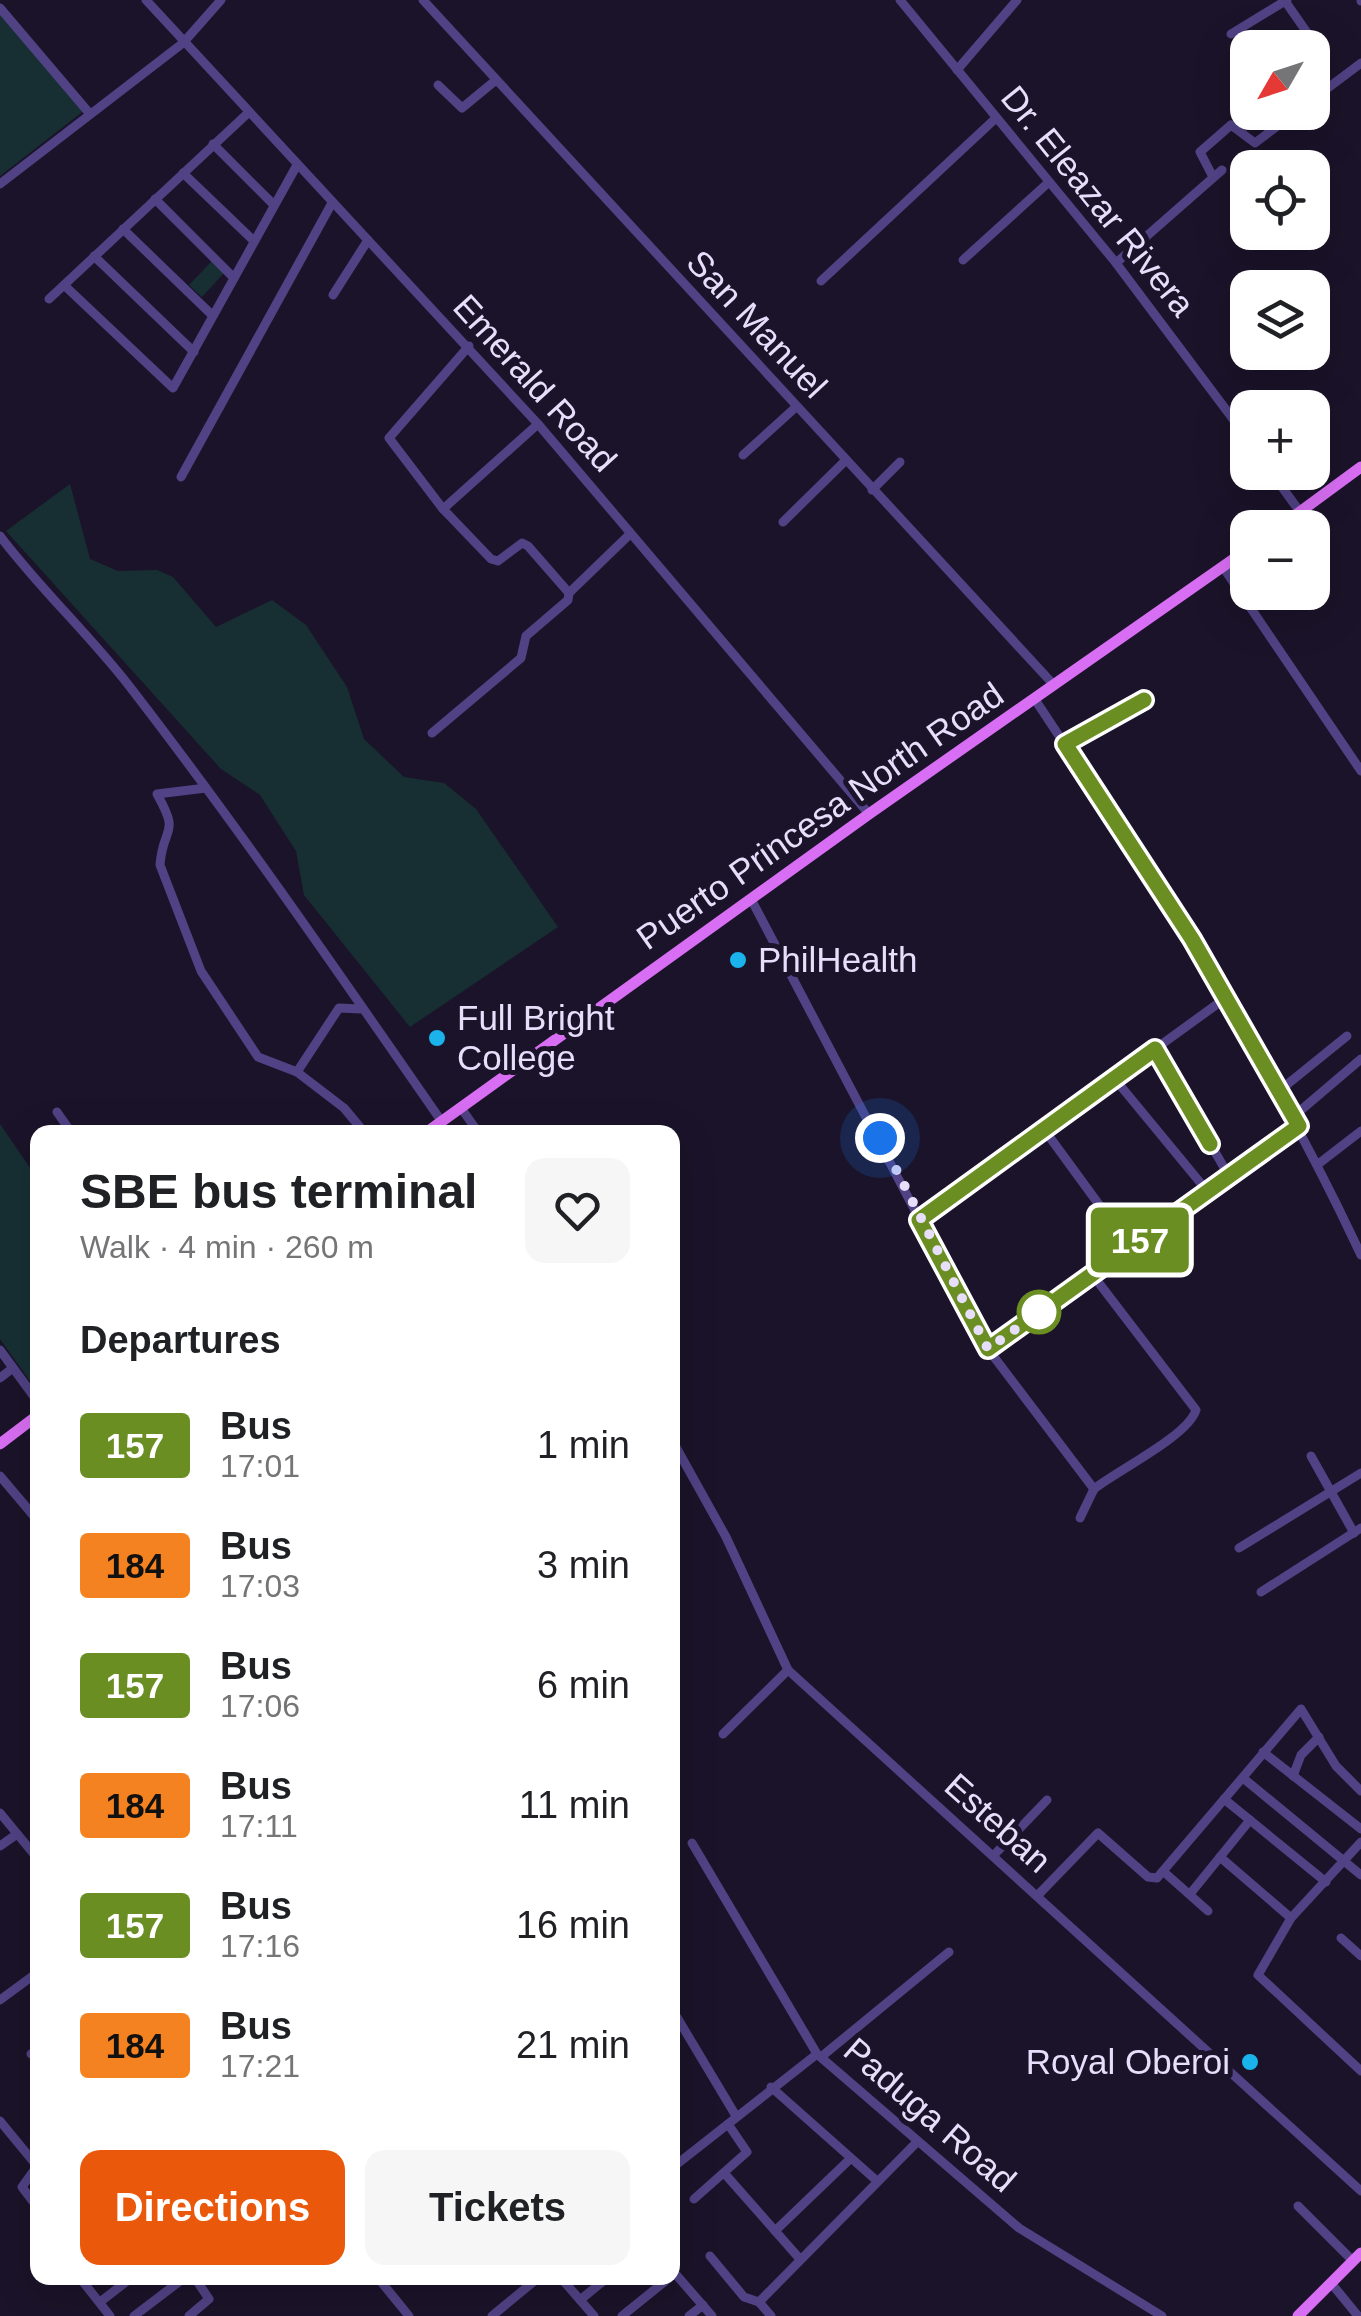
<!DOCTYPE html>
<html lang="en">
<head>
<meta charset="utf-8">
<style>
	:root { --surface:#fff; --page:#f6f6f6; --text:#202124; --muted:#757577; --accent:#ea580c }
	body { margin:0; font-family:Helvetica,sans-serif; background:var(--page); color:var(--text); height:100vh; display:flex; flex-direction:column; font-size:38px; white-space:nowrap }
	* { box-sizing:border-box; margin:0 }
	p { font-size:32px; color:var(--muted) }
	.icon { flex:none; width:55px; height:55px; fill:none; stroke:currentColor; stroke-width:2; stroke-linecap:round; stroke-linejoin:round }
	.map { position:relative; flex:1; overflow:hidden }
	.details { position:absolute; left:30px; top:1125px; width:650px; height:1160px; display:flex; flex-direction:column; background:var(--surface); border-radius:20px; box-shadow:0 10px 40px #0002 }
	.details>* { flex:none }
	.badge { padding:0 20px; border-radius:8px; font-size:35px; line-height:65px }
	.needle { width:65px; rotate:231deg }
	.tools { position:absolute; left:1230px; top:30px; display:grid; gap:20px }
	.tools a { display:grid; place-items:center; width:100px; height:100px; border-radius:20px; background:var(--surface); box-shadow:0 10px 40px #0002; font-size:50px }
	.you { position:absolute; width:50px; height:50px; margin:-25px; border:8px solid #fff; border-radius:50%; background:#1a73e8; box-shadow:0 0 0 15px #1a73e833 }
	.map>.badge { position:absolute; translate:-50% -50%; box-shadow:0 0 0 5px #fff }
	h2 { padding:0 50px; font-size:38px; line-height:90px }
	.round { display:grid; place-items:center; flex:none; width:105px; height:105px; border-radius:20px; background:var(--page) }
	.headline { display:flex; align-items:center; justify-content:space-between; height:170px; padding:0 50px }
	h1 { font-size:48px; font-weight:700; line-height:75px }
	.action { display:flex; gap:20px; margin-top:auto; padding:20px 50px }
	.action a { flex:1; height:115px; border-radius:20px; background:var(--accent); color:#fff; font-size:40px; font-weight:700; line-height:115px; text-align:center }
	.action a+a { background:var(--page); color:var(--text) }
	ul { padding:0; list-style:none }
	li { display:flex; align-items:center; gap:30px; height:120px; padding:0 50px }
	li div { flex:1 }
	li b { display:block; font-size:38px }
	li em { font-style:normal }
	li .badge { min-width:110px; font-weight:700; text-align:center }
	.map>svg:first-child { display:block }
</style>
</head>
<body>
<div class="map">
<svg width="1361" height="2316" viewBox="0 0 1361 2316">
	<rect width="100%" height="100%" fill="#1b1329"/>
	<g fill="#172f33">
		<polygon points="0,3 86,109 0,176"/>
		<polygon points="212,261 224,273 202,297 189,285"/>
		<polygon points="70,484 90,559 118,571 157,570 173,577 216,627 272,600 306,625 347,687 364,739 404,777 444,783 476,809 558,927 410,1027 304,895 296,851 260,795 221,769 6,531"/>
		<polygon points="0,1124 37,1178 37,1391 0,1339"/>
	</g>
	<g fill="none" stroke-linecap="round" stroke-linejoin="round">
		<g stroke="#504284" stroke-width="9">
			<polyline points="146,0 538,424 869,814"/>
			<polyline points="423,0 1053,684"/>
			<polyline points="900,0 1116,263 1248,439"/>
			<polyline points="1361,0 1361,1"/>
			<polyline points="1285,1 1315,44 1312,52"/>
			<polyline points="0,8 90,114"/>
			<polyline points="1231,34 1287,0"/>
			<polyline points="957,70 1017,0"/>
			<polyline points="438,85 462,108 496,80"/>
			<polyline points="1312,100 1361,63"/>
			<polyline points="213,144 274,205"/>
			<polyline points="183,173 254,241"/>
			<polyline points="1213,177 1200,152 1231,125 1255,143 1296,112"/>
			<polyline points="0,184 183,43 221,0"/>
			<polyline points="155,199 234,278"/>
			<polyline points="123,229 212,315"/>
			<polyline points="94,256 194,352"/>
			<polyline points="963,260 1049,182"/>
			<polyline points="1116,263 1222,170"/>
			<polyline points="821,281 996,118"/>
			<polyline points="64,285 173,388 297,165"/>
			<polyline points="333,295 368,240"/>
			<polyline points="49,299 248,113"/>
			<polyline points="469,346 389,438 443,509 491,559 498,561 522,543 528,546 569,593 630,534"/>
			<polyline points="743,455 796,407"/>
			<polyline points="1271,472 1300,512"/>
			<polyline points="181,477 332,203"/>
			<polyline points="872,490 900,462"/>
			<polyline points="443,509 538,424"/>
			<polyline points="783,522 845,461"/>
			<path d="M0,536C40,589 89,634 130,687C239,828 340,975 442,1122"/>
			<polyline points="1223,567 1361,771"/>
			<path d="M1034,698C1154,879 1269,1058 1361,1255"/>
			<polyline points="432,733 521,658 526,636 568,600 569,593"/>
			<polyline points="1065,744 1144,701"/>
			<path d="M206,788L157,794C181,837 163,824 160,865L201,971L258,1057L297,1072L344,1108L364,1132"/>
			<path d="M752,901L988,1349L1094,1489C1118,1470 1188,1436 1196,1410L1092,1274"/>
			<polyline points="1155,1049 1229,1176"/>
			<polyline points="297,1072 339,1008 361,1009"/>
			<polyline points="1114,1078 1208,1192"/>
			<polyline points="1279,1091 1347,1036"/>
			<polyline points="461,1108 478,1132"/>
			<polyline points="57,1112 71,1132"/>
			<polyline points="1294,1116 1361,1059"/>
			<polyline points="1043,1128 1130,1247"/>
			<polyline points="1317,1165 1361,1131"/>
			<polyline points="919,1220 1227,997"/>
			<polyline points="988,1349 1299,1126"/>
			<polyline points="0,1350 38,1402"/>
			<polyline points="0,1378 13,1368"/>
			<polyline points="672,1440 726,1537 788,1670 1361,2191"/>
			<polyline points="1311,1456 1354,1533"/>
			<polyline points="0,1476 38,1521"/>
			<polyline points="1080,1518 1094,1489"/>
			<polyline points="1239,1548 1361,1473"/>
			<polyline points="1261,1592 1361,1528"/>
			<polyline points="723,1734 788,1670"/>
			<polyline points="1263,1752 1361,1829"/>
			<polyline points="1293,1776 1301,1755 1319,1737"/>
			<polyline points="1243,1778 1361,1875"/>
			<polyline points="1224,1799 1326,1882"/>
			<polyline points="0,1813 38,1859"/>
			<polyline points="1361,1842 1291,1918 1258,1975 1361,2071"/>
			<polyline points="692,1843 817,2054 1019,2228 1162,2316"/>
			<polyline points="0,1846 17,1834"/>
			<polyline points="993,1856 1047,1800"/>
			<polyline points="1220,1857 1291,1918"/>
			<polyline points="1164,1872 1208,1911"/>
			<polyline points="1190,1894 1250,1820"/>
			<polyline points="1038,1895 1098,1833 1148,1877 1157,1878 1301,1709 1336,1766 1361,1791"/>
			<polyline points="1341,1938 1361,1956"/>
			<polyline points="0,2000 38,1972"/>
			<polyline points="672,2009 736,2116"/>
			<polyline points="31,2054 38,2050"/>
			<polyline points="821,2057 949,1952"/>
			<polyline points="771,2087 877,2181"/>
			<polyline points="0,2121 37,2166 22,2187 38,2208"/>
			<polyline points="672,2168 817,2054"/>
			<polyline points="725,2174 799,2258"/>
			<polyline points="694,2199 747,2152 728,2124"/>
			<polyline points="1298,2206 1353,2261"/>
			<polyline points="775,2231 849,2160"/>
			<polyline points="710,2256 744,2297 759,2302"/>
			<polyline points="672,2270 712,2316"/>
			<polyline points="80,2278 110,2316"/>
			<polyline points="378,2278 409,2316"/>
			<polyline points="561,2278 594,2316"/>
			<polyline points="1331,2283 1358,2316"/>
			<polyline points="580,2300 607,2278"/>
			<polyline points="100,2302 131,2278"/>
			<polyline points="134,2316 184,2278"/>
			<polyline points="189,2316 209,2299 195,2278"/>
			<polyline points="492,2316 538,2278"/>
			<polyline points="622,2316 669,2278"/>
			<polyline points="689,2316 703,2305"/>
			<polyline points="771,2316 759,2302 762,2299 917,2142"/>
		</g>
		<g stroke="#d86ef3" stroke-width="11">
			<polyline points="1278,528 1361,467"/>
			<polyline points="427,1132 869,814 1248,549"/>
			<polyline points="0,1444 38,1415"/>
			<polyline points="1298,2316 1361,2253"/>
		</g>
	</g>
	<g fill="none" stroke-linecap="round" stroke-linejoin="round">
		<g stroke="#fff" stroke-width="22">
			<polyline id="line" points="1144,700 1065,744 1192,939 1299,1126 988,1349 919,1220 1155,1049 1210,1144"/>
		</g>
		<use href="#line" stroke="#6b8e23" stroke-width="15"/>
		<polyline stroke="#e7defc" stroke-width="10" stroke-dasharray="0 18" points="880,1138 988,1349 1039,1312"/>
	</g>
	<g fill="#1ab3ec" stroke="#1b1329" stroke-width="4">
		<circle cx="738" cy="960" r="10"/>
		<circle cx="437" cy="1038" r="10"/>
		<circle cx="1250" cy="2062" r="10"/>
	</g>
	<circle fill="#fff" stroke="#6b8e23" stroke-width="5" cx="1039" cy="1312" r="20"/>
	<g text-anchor="middle" stroke-width="10" stroke-linejoin="round" paint-order="stroke">
		<g font-size="35" fill="#e7defc" stroke="#1b1329">
			<text transform="translate(1098 201) rotate(51)" y="12">Dr. Eleazar Rivera</text>
			<text transform="translate(757 324) rotate(47)" y="12">San Manuel</text>
			<text transform="translate(535 383) rotate(48)" y="12">Emerald Road</text>
			<text transform="translate(820 816) rotate(-35)" y="12">Puerto Princesa North Road</text>
			<text transform="translate(998 1823) rotate(42)" y="12">Esteban</text>
			<text transform="translate(930 2115) rotate(41)" y="12">Paduga Road</text>
		</g>
		<g font-size="35" fill="#e7defc" stroke="#1b1329" text-anchor="start">
			<text x="758" y="972">PhilHealth</text>
			<text x="457" y="1030">Full Bright<tspan x="457" dy="40">College</tspan></text>
			<text x="1230" y="2074" text-anchor="end">Royal Oberoi</text>
		</g>
	</g>
</svg>
<div class="tools">
<a><svg class="needle" viewBox="-14 -14 28 28"><path d="M0-13l5 13h-10z" fill="#e53935"/><path d="M0 13l5-13h-10z" fill="#757577"/></svg></a>
<a><svg class="icon" aria-label="locate" viewBox="0 0 24 24"><circle cx="12" cy="12" r="6"/><path d="M12 2v4M12 18v4M2 12h4M18 12h4"/></svg></a>
<a><svg class="icon" aria-label="layers" viewBox="0 0 24 24"><path d="M12 4l9 5-9 5-9-5zM3 14l9 5 9-5"/></svg></a>
<a>+</a>
<a>−</a>
</div>
<div class="you" style="left:880px;top:1138px"></div>
<b class="badge" style="left:1140px;top:1240px;background:#6b8e23;color:#fff">157</b>
<section class="details">
<div class="headline"><div><h1>SBE bus terminal</h1><p>Walk · 4 min · 260 m</p></div><a class="round"><svg class="icon" aria-label="heart" viewBox="0 0 24 24"><path d="M12 20l-8-8c-3-5 5-10 8-4 3-6 11-1 8 4z"/></svg></a></div>
<h2>Departures</h2>
<ul>
<li><span class="badge" style="background:#6b8e23;color:#fff">157</span><div><b>Bus</b><p>17:01</p></div><em>1 min</em></li>
<li><span class="badge" style="background:#f58220;color:#111">184</span><div><b>Bus</b><p>17:03</p></div><em>3 min</em></li>
<li><span class="badge" style="background:#6b8e23;color:#fff">157</span><div><b>Bus</b><p>17:06</p></div><em>6 min</em></li>
<li><span class="badge" style="background:#f58220;color:#111">184</span><div><b>Bus</b><p>17:11</p></div><em>11 min</em></li>
<li><span class="badge" style="background:#6b8e23;color:#fff">157</span><div><b>Bus</b><p>17:16</p></div><em>16 min</em></li>
<li><span class="badge" style="background:#f58220;color:#111">184</span><div><b>Bus</b><p>17:21</p></div><em>21 min</em></li>
</ul>
<div class="action"><a>Directions</a><a>Tickets</a></div>
</section>
</div>
</body>
</html>
